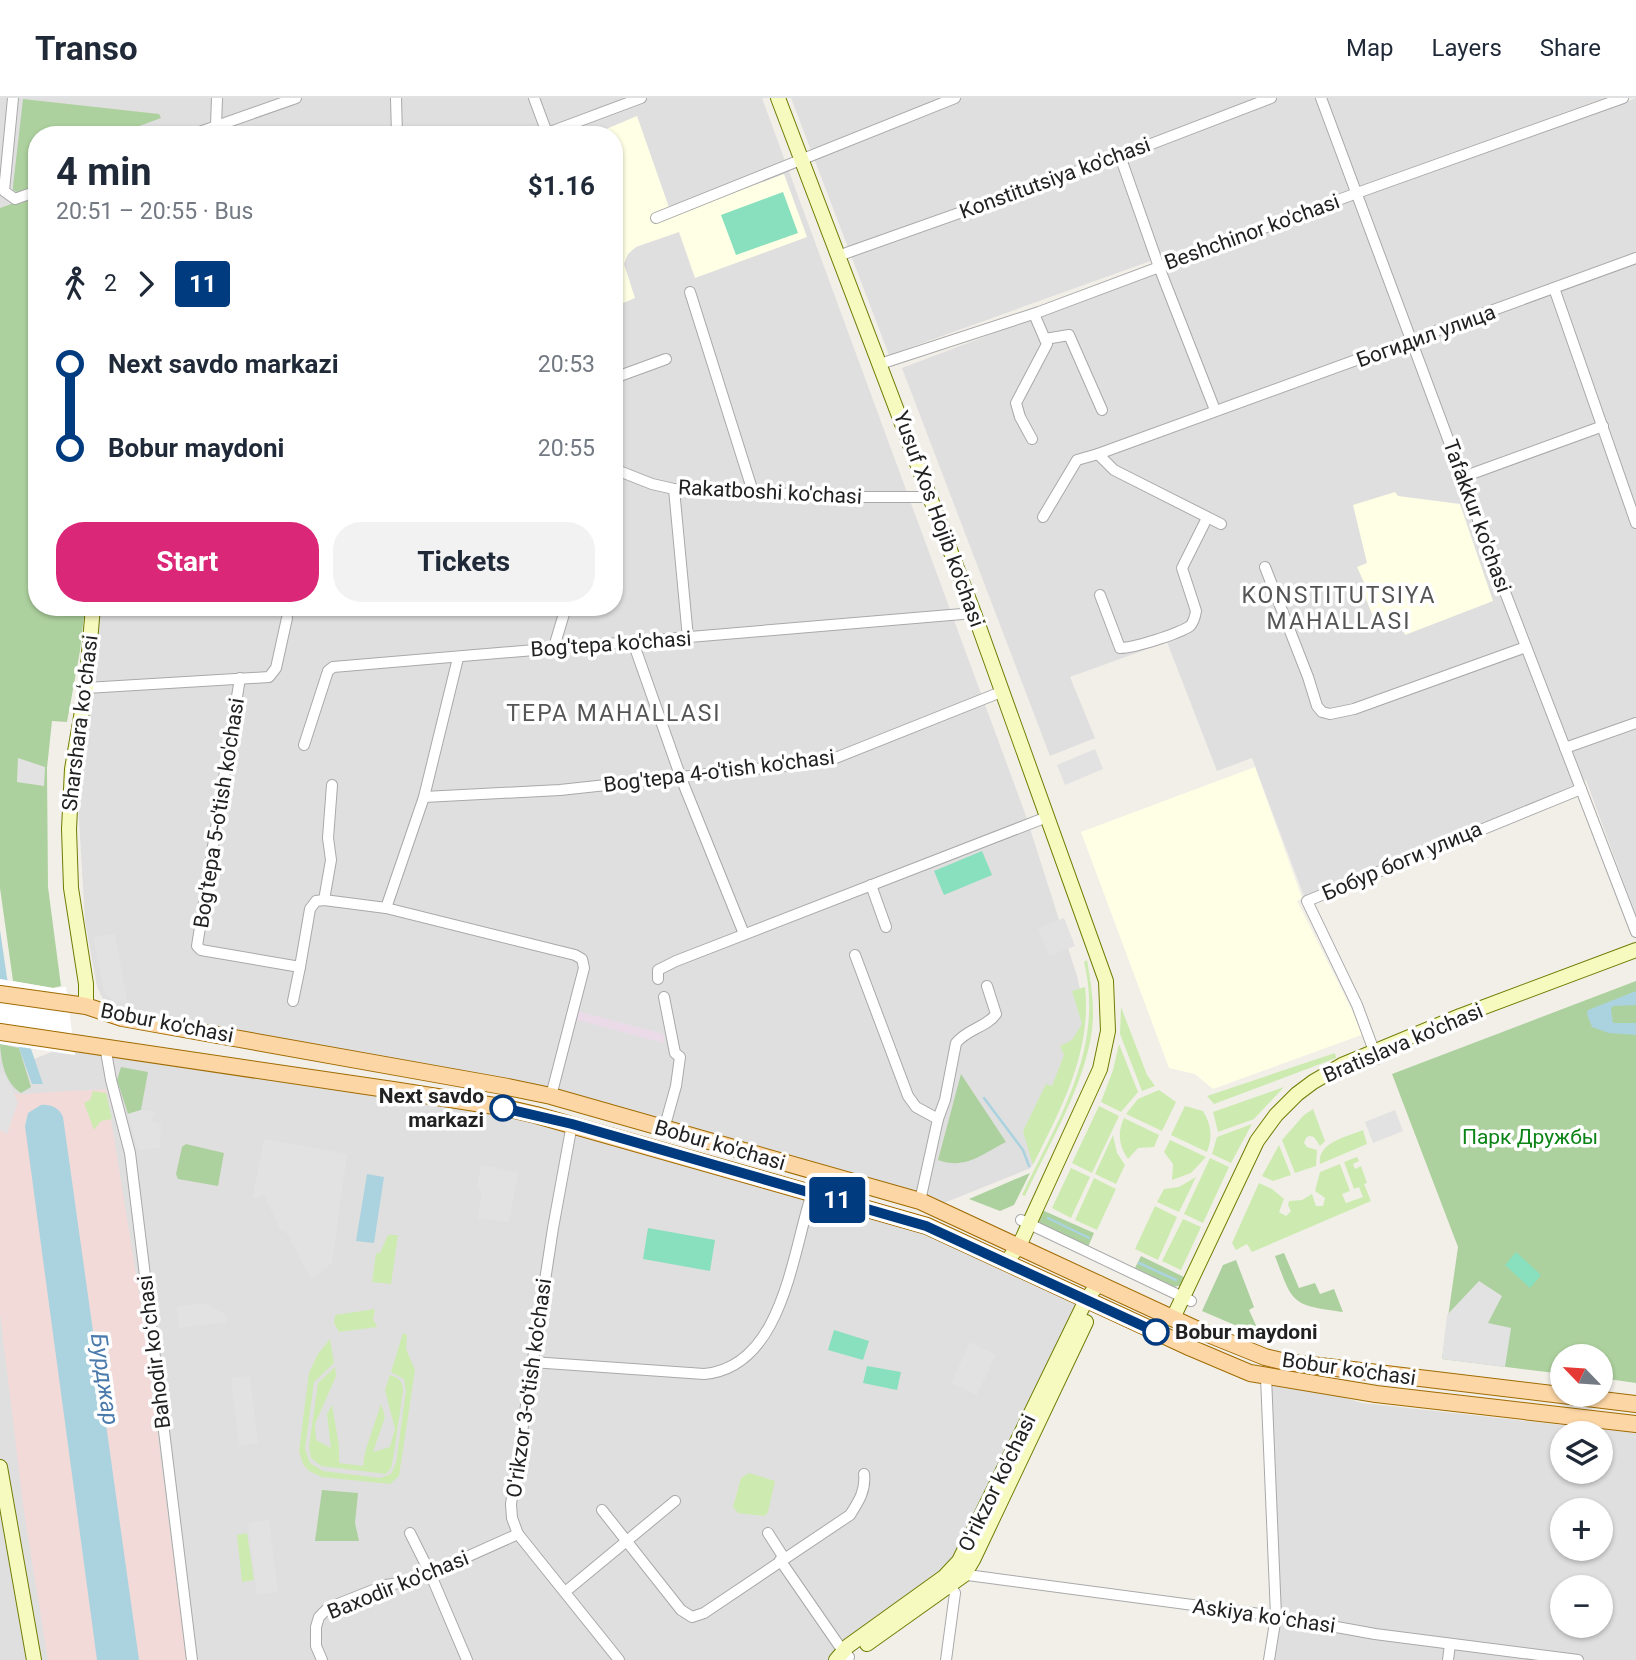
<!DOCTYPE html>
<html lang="en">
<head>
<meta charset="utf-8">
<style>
	:root { --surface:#fff; --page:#f2f2f3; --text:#1f2937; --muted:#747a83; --line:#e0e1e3; --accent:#db2777 }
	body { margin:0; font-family:Roboto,sans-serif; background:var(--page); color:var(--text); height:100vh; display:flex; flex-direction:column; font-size:26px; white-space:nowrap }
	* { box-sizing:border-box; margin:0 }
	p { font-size:23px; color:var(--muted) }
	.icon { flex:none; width:38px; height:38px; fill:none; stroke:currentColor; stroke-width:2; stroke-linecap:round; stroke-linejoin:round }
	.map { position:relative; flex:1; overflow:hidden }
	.drawer { position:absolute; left:28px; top:28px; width:595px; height:490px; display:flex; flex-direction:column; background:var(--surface); border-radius:28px; box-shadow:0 2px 5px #0004 }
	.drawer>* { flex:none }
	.badge { padding:0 14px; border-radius:5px; font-size:24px; line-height:46px }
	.needle { width:46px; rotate:295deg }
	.fabs { position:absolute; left:1550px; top:1246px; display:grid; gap:14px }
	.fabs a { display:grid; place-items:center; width:63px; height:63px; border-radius:50%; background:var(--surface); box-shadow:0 2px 5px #0004; font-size:35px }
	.map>.badge { position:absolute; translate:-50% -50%; box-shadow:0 0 0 4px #fff }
	.legs { display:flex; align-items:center; gap:10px; height:77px; padding:0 28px; font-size:23px }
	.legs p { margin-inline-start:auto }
	.head { display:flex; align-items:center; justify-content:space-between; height:119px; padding:0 28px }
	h1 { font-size:38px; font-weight:700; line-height:52px }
	.button { display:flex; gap:14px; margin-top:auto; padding:14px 28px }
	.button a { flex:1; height:80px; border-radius:28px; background:var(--accent); color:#fff; font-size:28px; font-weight:700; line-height:80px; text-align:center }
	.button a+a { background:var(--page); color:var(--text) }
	ul { padding:0 28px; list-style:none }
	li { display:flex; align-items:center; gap:24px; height:84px; font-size:26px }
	li i { display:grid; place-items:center; width:10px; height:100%; margin:0 9px; background:currentColor }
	li i::after { content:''; width:18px; height:18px; margin:-9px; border:5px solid; border-radius:50%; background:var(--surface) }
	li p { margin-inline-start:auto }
	li:first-child i { background:linear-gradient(#0000 50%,currentColor 0) }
	li:last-child i { background:linear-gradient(currentColor 50%,#0000 0) }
	header { display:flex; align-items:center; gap:42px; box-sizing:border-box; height:98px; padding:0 35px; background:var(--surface); border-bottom:2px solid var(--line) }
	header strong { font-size:33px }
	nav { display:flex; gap:38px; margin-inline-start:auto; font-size:24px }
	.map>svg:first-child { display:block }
</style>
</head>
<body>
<header>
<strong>Transo</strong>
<nav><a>Map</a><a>Layers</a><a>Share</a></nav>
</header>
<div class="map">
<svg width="1636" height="1562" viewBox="0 0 1636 1562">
	<rect width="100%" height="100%" fill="#f2efe9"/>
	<g fill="#e0dfdf" fill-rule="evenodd">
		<polygon points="0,0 762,0 1026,718 1077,878 1084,909 1080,951 1031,1070 934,1109 510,981 119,913 105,905 97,889 85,823 78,705 92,586 97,509 614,509 614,37 37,37 37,347 0,356"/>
		<polygon points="791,0 1604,0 889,257"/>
		<polygon points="1636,0 1636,818 1586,682 1305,801 1252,660 1217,673 1167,544 1070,579 1095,640 1050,658 902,270 1161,172"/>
		<polygon points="0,873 29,963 74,945 501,1009 914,1124 1086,1202 959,1463 831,1562 0,1562"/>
		<path d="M1266,1280L1300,1286L1362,1305L1636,1335V1562H1269L1276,1518ZM1563,1335H1601V1374H1563ZM1563,1412H1601V1451H1563ZM1563,1489H1601V1528H1563Z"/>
	</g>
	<polygon fill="#f2dad9" points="106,991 142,1213 186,1562 48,1562 24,1414 0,1215 0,994 21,996"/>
	<polygon fill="#ebdbe8" points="577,913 663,936 664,945 574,921"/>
	<g fill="#ffffe5">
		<polygon points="637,18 672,118 784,76 807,139 695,180 679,134 636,149 628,156 624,166 635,200 616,208 614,37 592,37"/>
		<polygon points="1395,394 1398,398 1460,406 1493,503 1405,537 1400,521 1377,529 1363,493 1367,491 1357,469 1367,465 1353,407"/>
		<polygon points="1255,669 1302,800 1297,803 1364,936 1213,991 1195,976 1169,970 1081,734"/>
	</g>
	<g fill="#cdebb0">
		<path d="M1087,862C1091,885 1095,909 1092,932C1085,987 1048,1048 1025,1098L1022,1097C1058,1021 1105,951 1084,864Z"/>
		<path d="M1085,889C1092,955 1061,1010 1033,1067L1023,1033L1046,986L1052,988L1064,957L1060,948L1072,942L1082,926L1072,893Z"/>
		<polygon points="1121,909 1147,977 1155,988 1142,993 1120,936"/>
		<polygon points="1119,946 1138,994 1121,1014 1101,1004 1113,972"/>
		<polygon points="1335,955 1336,960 1214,1006 1207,998"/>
		<polygon points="1284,989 1254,1021 1218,1034 1213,1014"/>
		<polygon points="1159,992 1176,1004 1162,1033 1126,1016 1138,1001"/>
		<polygon points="93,993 106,995 112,1021 101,1023 94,1032 84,1005 90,1002"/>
		<polygon points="1099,1008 1119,1018 1092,1075 1072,1065"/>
		<path d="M1185,1008L1203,1013C1211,1026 1213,1039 1207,1054L1171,1037Z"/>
		<polygon points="1313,1011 1325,1043 1320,1048 1314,1039 1309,1038 1306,1040 1304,1045 1307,1049 1317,1052 1316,1068 1295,1075 1282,1042 1304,1017"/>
		<path d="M1124,1020L1159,1037L1154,1049L1138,1050L1128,1061C1119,1048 1117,1035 1124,1020Z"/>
		<polygon points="1252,1026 1231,1065 1212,1056 1217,1039"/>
		<path d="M1363,1032L1367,1046L1320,1066C1317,1044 1347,1039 1363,1032Z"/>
		<polygon points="1113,1037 1117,1055 1125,1067 1116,1086 1095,1076"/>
		<polygon points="1170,1042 1206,1059 1191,1075 1172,1082 1173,1066 1164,1054"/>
		<polygon points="1279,1047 1291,1077 1273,1083 1262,1078"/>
		<polygon points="1357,1059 1359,1063 1353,1066 1355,1071 1361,1068 1367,1085 1364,1086 1371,1103 1252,1154 1247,1146 1236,1152 1232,1145 1259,1085 1272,1091 1284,1101 1279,1114 1286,1118 1291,1113 1288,1107 1289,1103 1302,1102 1312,1096 1316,1108 1323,1108 1325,1100 1315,1093 1320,1074 1340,1066 1350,1093 1342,1096 1346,1105 1363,1099 1359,1089 1354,1091 1344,1064"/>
		<polygon points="1210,1060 1229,1069 1203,1125 1184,1116"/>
		<polygon points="1071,1070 1090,1079 1071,1120 1052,1110"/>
		<polygon points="1196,1079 1179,1114 1157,1104 1164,1091 1179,1089"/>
		<polygon points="1094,1080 1116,1091 1097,1132 1075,1122"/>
		<polygon points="1155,1108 1177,1119 1158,1162 1135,1151"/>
		<polygon points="1183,1121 1201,1129 1181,1172 1162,1163"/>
		<polygon points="388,1137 398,1137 391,1186 372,1184 376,1155 380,1155"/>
		<polygon points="375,1211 373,1221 377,1229 339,1234 334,1225 335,1217"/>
		<polygon points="403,1235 407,1237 406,1251 415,1272 399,1378 390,1386 322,1379 309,1373 303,1366 299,1353 309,1275 318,1256 330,1241 334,1265 314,1284 305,1351 310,1365 323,1373 380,1380 391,1376 396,1365 406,1292 404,1281 391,1274"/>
		<path d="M335,1269L336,1278L315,1326L316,1342L331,1350L327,1316L332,1307L339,1348V1365L363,1368L365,1354L381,1306L385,1319L373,1354L390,1349L395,1331L385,1292L390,1277C399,1280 403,1283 403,1293L393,1361L391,1370L386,1376L321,1368L311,1360L309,1348L318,1285Z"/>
		<polygon points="749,1375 775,1383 768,1414 765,1418 738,1415 733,1409 741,1380"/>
		<polygon points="247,1435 254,1482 242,1484 237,1437"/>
	</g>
	<g fill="#add19e">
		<polygon points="23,1 159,16 161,20 134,30 135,37 37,37 37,87 17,94 13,92 13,88"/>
		<polygon points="37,97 37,509 85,509 80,553 67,624 52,623 47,670 48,789 61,888 53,890 13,883 0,790 0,110"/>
		<polygon points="1636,883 1636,1285 1601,1280 1601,1258 1563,1258 1563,1276 1442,1261 1458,1149 1392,976"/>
		<path d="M0,946L19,950L31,989L21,995C5,985 1,964 0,946Z"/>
		<polygon points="121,969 148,974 141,1012 128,1016 117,982"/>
		<path d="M961,976L1006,1044C982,1056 966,1072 938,1062Z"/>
		<polygon points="186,1046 224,1055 218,1088 178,1081 176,1076 182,1049"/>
		<polygon points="1030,1075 1014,1107 1000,1113 969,1101"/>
		<polygon points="1042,1112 1094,1135 1088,1149 1040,1126 1038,1123"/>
		<path d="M1284,1155L1299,1190L1315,1185L1320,1196L1334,1191L1343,1214C1291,1207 1293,1206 1275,1158Z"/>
		<polygon points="1141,1158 1186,1180 1182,1187 1174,1189 1135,1170"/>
		<polygon points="1236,1162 1254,1209 1249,1212 1259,1234 1258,1237 1202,1213 1223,1167"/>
		<polygon points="322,1392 358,1395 355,1425 359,1443 315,1443"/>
	</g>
	<g fill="#88e0be">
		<polygon points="783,94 798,135 736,157 721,117"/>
		<polygon points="982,753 992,777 944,797 934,773"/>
		<polygon points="648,1130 715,1142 710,1173 643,1161"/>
		<polygon points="1516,1154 1541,1177 1530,1190 1505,1167"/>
		<polygon points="834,1232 869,1243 863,1262 828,1252"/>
		<polygon points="867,1268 901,1274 897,1292 863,1285"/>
	</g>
	<g fill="#e2e2e2">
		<polygon points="1095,651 1103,671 1065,687 1057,667"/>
		<polygon points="18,660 45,669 44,688 17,684"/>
		<polygon points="1064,820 1075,848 1049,858 1038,830"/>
		<polygon points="115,836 128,906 112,902 104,893 93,839"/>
		<polygon points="0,974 4,976 18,1004 7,1036 0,1032"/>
		<polygon points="141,1012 155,1014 152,1023 161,1026 160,1050 138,1052 128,1016"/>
		<polygon points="1395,1012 1403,1033 1373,1045 1365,1024"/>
		<polygon points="264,1041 347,1056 332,1165 315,1179 310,1179 285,1132 281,1133 264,1097 252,1101"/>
		<polygon points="481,1067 518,1074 509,1124 478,1120 482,1095 477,1088"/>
		<polygon points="1479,1183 1502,1198 1488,1225 1511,1230 1505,1269 1442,1261 1447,1217"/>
		<polygon points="205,1205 226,1217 226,1224 179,1230 177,1209"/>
		<polygon points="970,1244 996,1257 977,1297 951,1285"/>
		<polygon points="250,1278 258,1345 239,1348 231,1280"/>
		<polygon points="269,1422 278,1494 257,1497 248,1425"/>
	</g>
	<g fill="#aad3df">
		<polygon points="0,832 7,880 43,986 32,986 0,897"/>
		<polygon points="1636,893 1636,907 1613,908 1611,911 1613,925 1636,925 1636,937 1609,935 1592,929 1587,916 1588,912"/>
		<path d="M41,1007C51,1006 59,1010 63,1019L139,1562H97L25,1028L28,1015Z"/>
		<polygon points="367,1076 384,1079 374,1145 356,1143"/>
	</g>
	<polygon fill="#fff" points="0,881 53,890 66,889 75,957 0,946"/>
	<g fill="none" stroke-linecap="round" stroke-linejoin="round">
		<g stroke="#aad3df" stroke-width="2.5">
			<polyline points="984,1000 1023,1052 1029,1068"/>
			<polyline points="1048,1120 1089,1140"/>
			<polyline points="1139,1165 1176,1182"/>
		</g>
		<g stroke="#a9a9a9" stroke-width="12">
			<g id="street">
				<polyline points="13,0 4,93 15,101 37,93"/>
				<polyline points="396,0 397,37"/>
				<polyline points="534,0 547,35"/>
				<polyline points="1321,0 1505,494 1636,834"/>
				<polyline points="216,28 217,0"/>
				<polyline points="191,37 296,0"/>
				<polyline points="542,37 641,0"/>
				<polyline points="1120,58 1159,169 1215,312"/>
				<polyline points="656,120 955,0"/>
				<polyline points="838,158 1120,58 1271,0"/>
				<polyline points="1554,190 1636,425"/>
				<polyline points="690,194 753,394"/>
				<polyline points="1045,241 1069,237 1102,312"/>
				<polyline points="880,266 1039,214 1357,95 1623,0"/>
				<polyline points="614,280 666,261"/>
				<polyline points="1032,341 1020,319 1016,305 1047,246 1034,216"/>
				<polyline points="1098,356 1636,160"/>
				<polyline points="614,371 652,386 674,391 865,399 930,399"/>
				<polyline points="1463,379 1603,328"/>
				<polyline points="674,391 688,540"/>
				<polyline points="1043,419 1077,362 1098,356 1114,372 1221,426"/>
				<polyline points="1265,469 1308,579 1317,608 1322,614 1330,616 1354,611 1526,549"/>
				<path d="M1100,497L1120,550C1134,550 1178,536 1190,528C1194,524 1195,519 1196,513L1182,470L1207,420"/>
				<polyline points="633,544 681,680 744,836"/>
				<polyline points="554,549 566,509"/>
				<polyline points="240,580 197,848 201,852 300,869 310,811 316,803 324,802 386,810 575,857 582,861 584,870 551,998"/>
				<polyline points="86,590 269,579 276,570 287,520"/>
				<polyline points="304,647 328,573 333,569 974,515"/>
				<polyline points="1565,650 1636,625"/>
				<polyline points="424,699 560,692 828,663 1001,594"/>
				<polyline points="871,787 886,829"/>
				<polyline points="324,802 331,762 328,740 332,687"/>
				<polyline points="386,810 424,699 458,560"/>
				<polyline points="855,857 908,998 916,1009 938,1021 920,1103"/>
				<polyline points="658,881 658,872 676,863 1047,719"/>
				<polyline points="293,903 300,869"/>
				<polyline points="105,948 111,982 130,1055 192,1562"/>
				<polyline points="1377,961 1357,907 1307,803 1581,691"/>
				<path d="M938,1021L945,1002L956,945C967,931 987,929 996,916L987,888"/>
				<polyline points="572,1026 553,1130 511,1406 512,1420 518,1436 619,1562"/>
				<polyline points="664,1031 676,988 680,959 675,955 664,899"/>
				<polyline points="1021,1122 1191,1203"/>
				<path d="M532,1264L704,1276C783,1269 792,1155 812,1095"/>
				<polyline points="1266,1279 1276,1518 1269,1562"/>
				<path d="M602,1412L681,1512L692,1519L704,1515L850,1417C859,1403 866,1392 864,1376"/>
				<polyline points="410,1435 430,1475 467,1562"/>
				<polyline points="768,1435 784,1460"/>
				<polyline points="780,1462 838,1546 849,1559"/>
				<polyline points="960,1476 1276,1518 1375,1536 1578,1562"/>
				<polyline points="945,1481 955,1495 946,1562"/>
				<polyline points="565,1494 675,1403"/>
				<polyline points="322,1562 316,1548 316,1529 319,1519 328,1510 386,1487 413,1483 518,1436"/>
				<polyline points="1448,1562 1450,1546"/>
			</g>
		</g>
		<g stroke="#707d05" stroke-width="16">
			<g id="secondary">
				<polyline points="778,0 974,515 1106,883 1108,933 1100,971 1019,1148 1006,1164"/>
				<polyline points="86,908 86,886 71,790 69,731 72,671 86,590 93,509"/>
				<polyline points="1173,1220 1257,1043 1276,1017 1297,996 1313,984 1342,967 1460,918 1636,852"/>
				<polyline points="0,1369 34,1562"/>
				<polyline points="867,1546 964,1477 973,1462 1086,1224"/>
				<polyline points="836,1562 848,1548 944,1479 959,1463 1086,1202 1099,1185"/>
			</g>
		</g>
		<g stroke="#a06b00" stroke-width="18">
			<g id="primary">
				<polyline points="0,896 86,908 122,920 508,989 551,998 920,1103 1198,1232 1265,1259 1286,1264 1636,1306"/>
				<polyline points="0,934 393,992 501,1009 536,1017 927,1128 1191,1250 1250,1275 1376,1296 1636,1326"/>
			</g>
		</g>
		<use href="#street" stroke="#fff" stroke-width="10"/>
		<use href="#secondary" stroke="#f7fabf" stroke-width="14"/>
		<use href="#primary" stroke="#fcd6a4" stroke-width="16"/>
	</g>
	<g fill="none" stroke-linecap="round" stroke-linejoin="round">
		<g stroke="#fff" stroke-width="16">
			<polyline id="line-1" points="503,1010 572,1026 926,1128 1156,1234"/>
		</g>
		<use href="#line-1" stroke="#003b80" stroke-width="10"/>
	</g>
	<g fill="#fff" stroke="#003b80" stroke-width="3.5">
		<circle cx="503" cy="1010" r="12"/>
		<circle cx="1156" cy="1234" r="12"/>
	</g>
	<g text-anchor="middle" stroke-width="7" stroke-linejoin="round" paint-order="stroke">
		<g font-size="21" fill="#222" stroke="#fff">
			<text transform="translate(1055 80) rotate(-20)" y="7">Konstitutsiya ko'chasi</text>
			<text transform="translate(1252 134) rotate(-20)" y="7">Beshchinor ko'chasi</text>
			<text transform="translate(1426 238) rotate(-20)" y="7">Богидил улица</text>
			<text transform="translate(770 394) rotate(3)" y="7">Rakatboshi ko'chasi</text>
			<text transform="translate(1477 418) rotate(70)" y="7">Tafakkur ko'chasi</text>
			<text transform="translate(939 421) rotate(70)" y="7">Yusuf Xos Hojib ko'chasi</text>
			<text transform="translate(611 546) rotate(-4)" y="7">Bog'tepa ko'chasi</text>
			<text transform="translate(80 625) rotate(-83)" y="7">Sharshara koʻchasi</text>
			<text transform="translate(719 673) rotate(-7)" y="7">Bog'tepa 4-o'tish ko'chasi</text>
			<text transform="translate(219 715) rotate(-81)" y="7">Bog'tepa 5-o'tish ko'chasi</text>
			<text transform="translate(1402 763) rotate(-23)" y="7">Бобур боги улица</text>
			<text transform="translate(167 925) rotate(11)" y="7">Bobur ko'chasi</text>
			<text transform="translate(1403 945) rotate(-23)" y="7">Bratislava ko'chasi</text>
			<text transform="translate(720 1047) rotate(16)" y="7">Bobur ko'chasi</text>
			<text transform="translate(154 1254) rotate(-97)" y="7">Bahodir koʻchasi</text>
			<text transform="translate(1349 1271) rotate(8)" y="7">Bobur ko'chasi</text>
			<text transform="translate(529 1290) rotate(-82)" y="7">O'rikzor 3-o'tish ko'chasi</text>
			<text transform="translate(997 1385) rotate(-64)" y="7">O'rikzor ko'chasi</text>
			<text transform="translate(398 1487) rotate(-22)" y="7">Baxodir ko'chasi</text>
			<text transform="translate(1264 1518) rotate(8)" y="7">Askiya koʻchasi</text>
		</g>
		<g font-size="21" font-weight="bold" fill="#222" stroke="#fff" text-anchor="end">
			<text x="484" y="1005">Next savdo<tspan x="484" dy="24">markazi</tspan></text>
			<text x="1175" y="1241" text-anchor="start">Bobur maydoni</text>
		</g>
		<g font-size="21" fill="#0c8416" stroke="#fff">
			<text x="1530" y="1046">Парк Дружбы</text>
		</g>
		<g font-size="23" letter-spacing="2" fill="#555" stroke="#fff">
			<text x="1339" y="505">KONSTITUTSIYA<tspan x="1339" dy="26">MAHALLASI</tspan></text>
			<text x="614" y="623">TEPA MAHALLASI</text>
		</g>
		<g font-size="23" font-style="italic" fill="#4a7aab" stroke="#fff">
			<text transform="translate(105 1281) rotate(82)" y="8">Бурджар</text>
		</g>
	</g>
</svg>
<div class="fabs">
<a><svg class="needle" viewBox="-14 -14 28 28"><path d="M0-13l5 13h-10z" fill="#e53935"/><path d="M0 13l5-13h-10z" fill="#747a83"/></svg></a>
<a><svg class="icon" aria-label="layers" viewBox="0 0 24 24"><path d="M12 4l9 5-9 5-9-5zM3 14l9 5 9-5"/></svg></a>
<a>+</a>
<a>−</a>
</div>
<b class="badge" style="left:837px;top:1102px;background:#003b80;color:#fff">11</b>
<section class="drawer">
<div class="head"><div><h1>4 min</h1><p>20:51 – 20:55 · Bus</p></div><b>$1.16</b></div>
<div class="legs"><svg class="icon" aria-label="walk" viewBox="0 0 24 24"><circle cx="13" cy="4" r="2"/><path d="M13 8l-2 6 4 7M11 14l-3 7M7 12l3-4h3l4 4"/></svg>2<svg class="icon" aria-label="forward" viewBox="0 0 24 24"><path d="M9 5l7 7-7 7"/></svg><b class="badge" style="background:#003b80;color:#fff">11</b></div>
<ul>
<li><i style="color:#003b80"></i><b>Next savdo markazi</b><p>20:53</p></li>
<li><i style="color:#003b80"></i><b>Bobur maydoni</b><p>20:55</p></li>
</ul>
<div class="button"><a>Start</a><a>Tickets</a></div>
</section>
</div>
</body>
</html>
